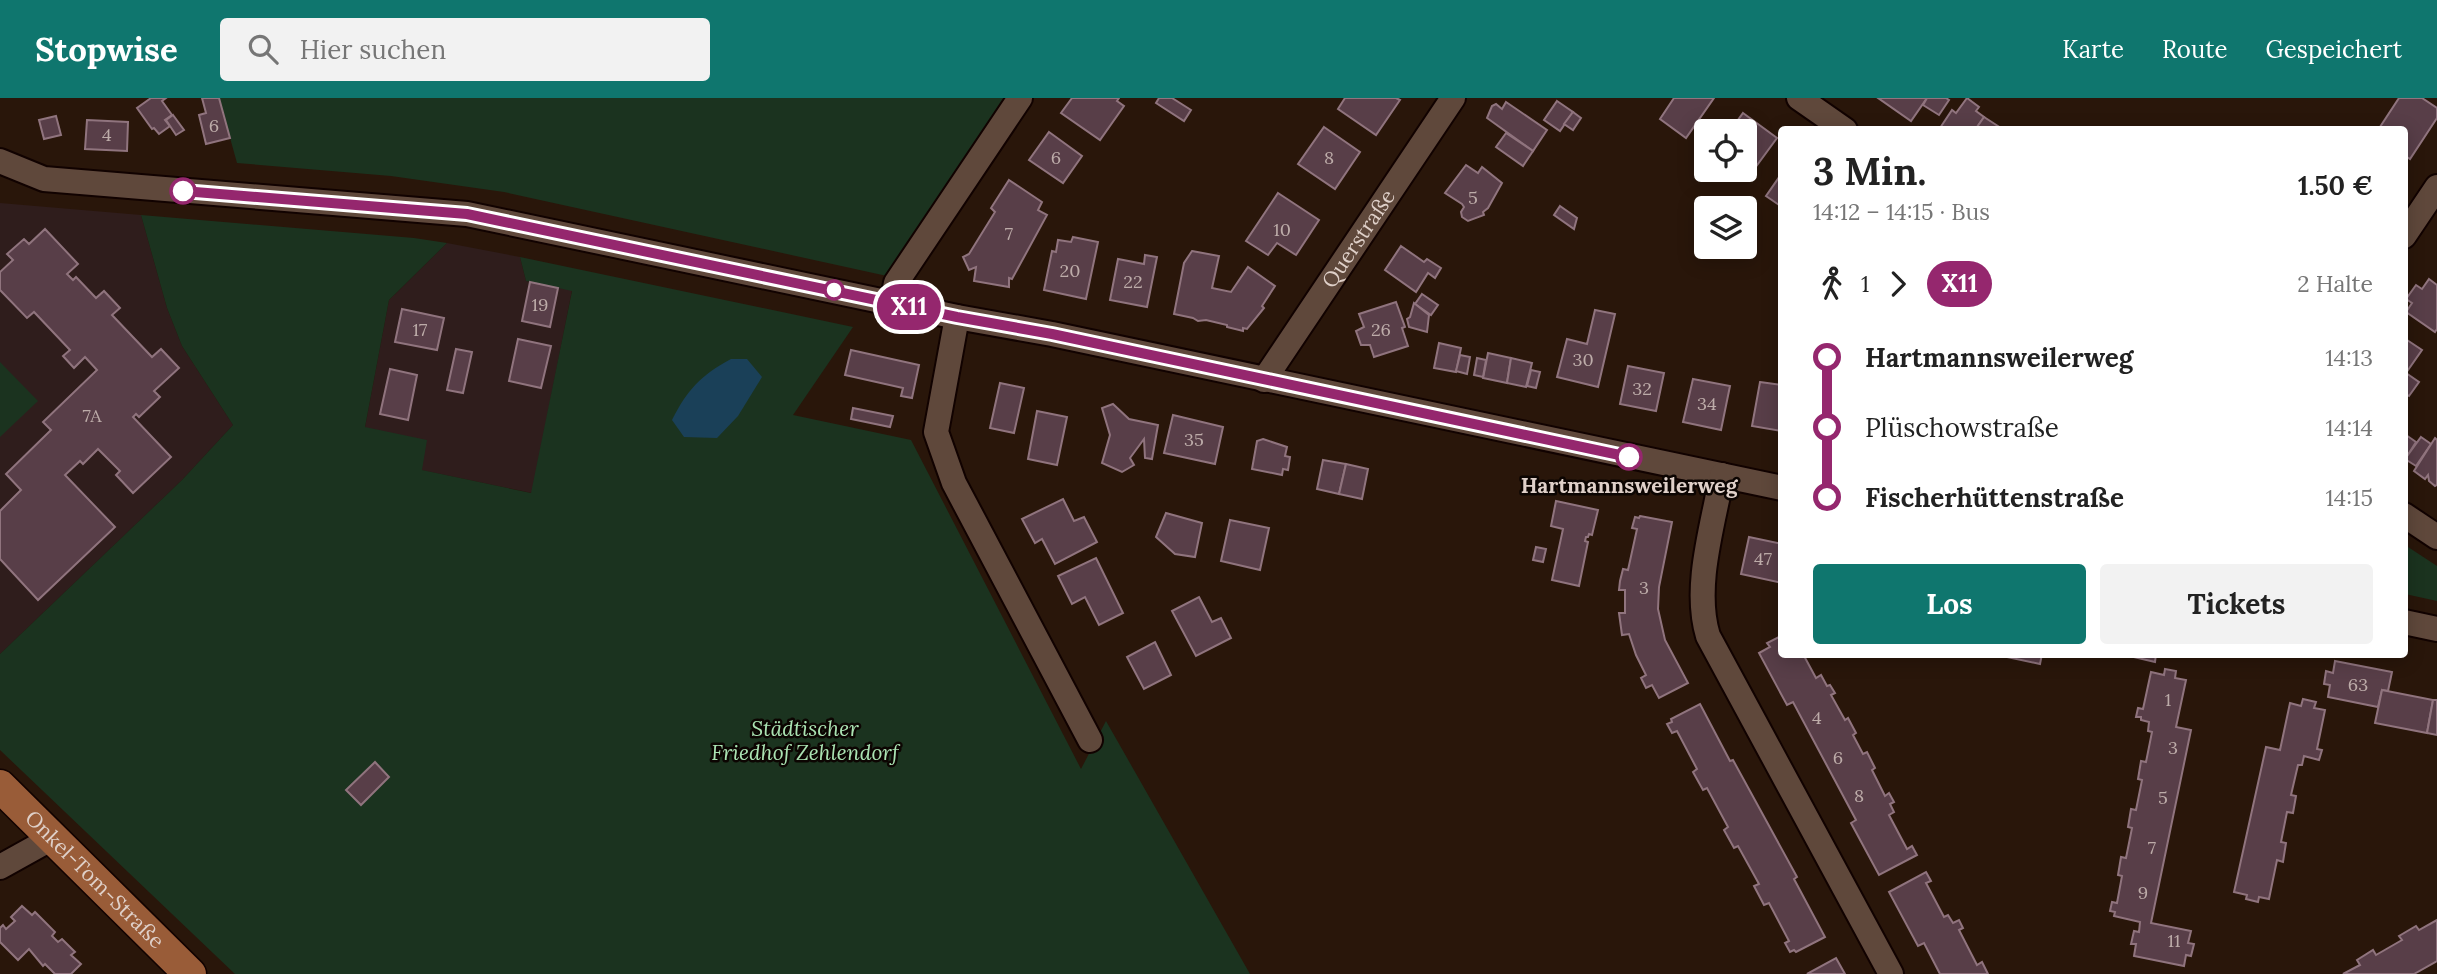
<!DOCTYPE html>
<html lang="de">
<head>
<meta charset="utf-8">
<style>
	:root { --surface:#fff; --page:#f2f2f2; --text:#222; --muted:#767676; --accent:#0f766e }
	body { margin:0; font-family:Lora,serif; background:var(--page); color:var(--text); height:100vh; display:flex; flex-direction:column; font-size:26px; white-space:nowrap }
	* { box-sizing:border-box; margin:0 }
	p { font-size:23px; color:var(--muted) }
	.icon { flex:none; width:38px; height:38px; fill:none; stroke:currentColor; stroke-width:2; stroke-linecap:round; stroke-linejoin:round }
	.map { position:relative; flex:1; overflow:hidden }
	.drawer { position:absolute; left:1778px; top:28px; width:630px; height:532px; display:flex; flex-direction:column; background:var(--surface); border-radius:7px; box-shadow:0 4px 18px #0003 }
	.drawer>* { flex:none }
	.badge { padding:0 14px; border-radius:23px; font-size:24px; line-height:46px }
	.tools { position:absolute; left:1694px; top:21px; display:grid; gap:14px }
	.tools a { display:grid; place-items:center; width:63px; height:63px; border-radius:7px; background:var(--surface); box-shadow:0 4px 18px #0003; font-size:35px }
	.map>.badge { position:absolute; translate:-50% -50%; box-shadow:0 0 0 4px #fff }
	.legs { display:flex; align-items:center; gap:10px; height:77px; padding:0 35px; font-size:23px }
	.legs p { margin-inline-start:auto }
	.summary { display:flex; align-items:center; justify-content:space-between; height:119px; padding:0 35px }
	h1 { font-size:38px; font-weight:700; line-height:52px }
	.action { display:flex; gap:14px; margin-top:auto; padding:14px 35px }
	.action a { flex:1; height:80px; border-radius:7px; background:var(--accent); color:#fff; font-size:28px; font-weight:700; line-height:80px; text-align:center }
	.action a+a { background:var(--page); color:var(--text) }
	ul { padding:0 35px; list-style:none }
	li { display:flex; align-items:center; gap:24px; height:70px; font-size:26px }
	li i { display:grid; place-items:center; width:10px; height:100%; margin:0 9px; background:currentColor }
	li i::after { content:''; width:18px; height:18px; margin:-9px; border:5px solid; border-radius:50%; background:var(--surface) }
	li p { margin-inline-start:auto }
	li:first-child i { background:linear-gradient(#0000 50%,currentColor 0) }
	li:last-child i { background:linear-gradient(currentColor 50%,#0000 0) }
	header { display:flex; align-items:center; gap:42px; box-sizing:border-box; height:98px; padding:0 35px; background:var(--accent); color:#fff }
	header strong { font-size:33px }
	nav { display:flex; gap:38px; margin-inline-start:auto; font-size:24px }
	.search { width:490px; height:63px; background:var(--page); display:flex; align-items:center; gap:18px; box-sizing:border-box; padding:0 24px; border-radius:7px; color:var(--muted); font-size:26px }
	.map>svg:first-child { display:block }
</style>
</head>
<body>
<header>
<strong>Stopwise</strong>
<div class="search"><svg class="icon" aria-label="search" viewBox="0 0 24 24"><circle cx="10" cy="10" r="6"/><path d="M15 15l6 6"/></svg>Hier suchen</div>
<nav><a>Karte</a><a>Route</a><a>Gespeichert</a></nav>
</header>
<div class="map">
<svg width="2437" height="876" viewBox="0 0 2437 876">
	<rect width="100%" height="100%" fill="#29160a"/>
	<g fill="#2f1d1c">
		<polygon points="0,105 141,117 167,210 182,248 233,327 182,382 0,556"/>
		<polygon points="447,145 520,159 526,183 572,192 532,395 421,372 365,329 389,202"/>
	</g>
	<g fill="#1b331f">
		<polygon points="219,0 1008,0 887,178 504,94 391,78 237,65"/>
		<polygon points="141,117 414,140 447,145 389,202 365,329 427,342 422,372 531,395 572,193 526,183 520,159 853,229 793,317 911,342 1081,671 1106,623 1250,876 235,876 0,652 0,556 182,382 233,327 182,248 167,210"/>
		<polygon points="0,264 38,303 0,339"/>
		<polygon points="2405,447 2437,468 2437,503 2405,496"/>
	</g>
	<path fill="#1a4058" d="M731,261H747L762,279L738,318L717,340L684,339L672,322C687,292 701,277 731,261Z"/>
	<g fill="#583e48" stroke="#90747e" stroke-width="2">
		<polygon points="151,0 166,0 162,3 172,17 165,22 170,28 159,36 154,30 152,31 137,10"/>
		<polygon points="202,0 219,0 230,40 206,46 199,17 206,15"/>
		<polygon points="1072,0 1119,0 1117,3 1124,8 1100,42 1061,15"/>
		<polygon points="1159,0 1172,0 1191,12 1184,23 1156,5"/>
		<polygon points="1345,0 1396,0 1400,2 1376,37 1338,11"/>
		<polygon points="1674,0 1714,0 1686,40 1660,21"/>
		<polygon points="1878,0 1927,0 1911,23"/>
		<polygon points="1927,0 1946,0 1949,2 1939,17 1923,7"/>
		<polygon points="1967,0 1979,9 1976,13 1984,19 1975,32 1940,30 1952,12 1956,15"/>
		<polygon points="2399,0 2422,0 2437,10 2437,20 2410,61 2404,57 2404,32 2378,32"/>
		<polygon points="1557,3 1573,14 1560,33 1544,22"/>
		<polygon points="1506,4 1547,32 1533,53 1487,20 1492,8 1496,6 1502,11"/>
		<polygon points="1573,14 1581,20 1573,32 1564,26"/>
		<polygon points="1743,15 1777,40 1752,74 1745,68 1745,33 1730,33"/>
		<polygon points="173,17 184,32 176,37 166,22"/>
		<polygon points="56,18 61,37 44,41 39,22"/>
		<polygon points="1984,19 2004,32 1975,32"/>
		<polygon points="87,22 128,24 127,53 85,51"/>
		<polygon points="1324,29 1360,54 1335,91 1298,66"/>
		<polygon points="1049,34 1082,58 1063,85 1029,62"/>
		<polygon points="1506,35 1533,53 1523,68 1496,49"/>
		<polygon points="1466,67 1478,75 1482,69 1502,85 1488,110 1483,114 1484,117 1468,123 1462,119 1461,114 1464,109 1462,106 1445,95"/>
		<polygon points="1782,75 1782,109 1766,98"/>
		<polygon points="1009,82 1042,104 1038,112 1047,117 1012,181 1009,180 1009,189 974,183 976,169 969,172 963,159 969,156 995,114 991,110"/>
		<polygon points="1278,95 1319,122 1296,157 1277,145 1268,157 1246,143"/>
		<polygon points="1560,108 1577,120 1574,131 1554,117"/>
		<polygon points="45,131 78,166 67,176 73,182 76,179 96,200 104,193 120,210 112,217 152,259 161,251 179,270 154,293 160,299 139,319 136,316 133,319 171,359 133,395 116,377 120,373 98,351 83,366 80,363 65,377 115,429 38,502 0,461 0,413 21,392 6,376 51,332 43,324 97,272 85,259 74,270 63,258 70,252 34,214 27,220 0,192 0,174 13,162 7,156 24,141 29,146"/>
		<polygon points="1073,139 1098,144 1086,201 1044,192 1052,153 1056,154 1058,142 1071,144"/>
		<polygon points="1401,148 1424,164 1427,161 1441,170 1435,180 1428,175 1416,194 1385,172"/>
		<polygon points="1192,153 1219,158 1212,190 1231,194 1248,169 1275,188 1262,208 1264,210 1247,231 1243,230 1243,233 1227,229 1227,227 1206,222 1198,223 1193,220 1174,216 1184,165"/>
		<polygon points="1145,157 1157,159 1147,209 1110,202 1118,161 1144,166"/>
		<polygon points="2429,181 2437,187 2437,231 2435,234 2406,214 2412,205 2406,201 2416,187 2422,191"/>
		<polygon points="530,184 558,190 550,229 522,223"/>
		<polygon points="1422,196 1438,207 1431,217 1415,206"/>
		<polygon points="1396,204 1405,229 1402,230 1408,248 1374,259 1370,247 1361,247 1356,233 1364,229 1359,216"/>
		<polygon points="1414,205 1429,217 1427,234 1409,229 1407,221 1410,219"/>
		<polygon points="402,211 444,220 437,252 395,244"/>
		<polygon points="1595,212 1615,216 1598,289 1557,279 1567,241 1587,246"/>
		<polygon points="2404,240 2422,252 2406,275 2419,284 2409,298 2404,295"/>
		<polygon points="518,241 551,248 541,290 509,283"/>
		<polygon points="1439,245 1461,250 1456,274 1434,270"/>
		<polygon points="456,251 472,254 463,295 447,292"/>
		<polygon points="851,252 919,267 912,300 901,298 903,290 845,277"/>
		<polygon points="1488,255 1511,260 1507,285 1483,280"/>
		<polygon points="1460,257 1470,259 1467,276 1456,273"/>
		<polygon points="1477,260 1486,262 1483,279 1474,277"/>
		<polygon points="1511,260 1532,265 1526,289 1507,285"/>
		<polygon points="1628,268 1664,275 1656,313 1620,306"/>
		<polygon points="390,271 417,277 408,322 380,316"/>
		<polygon points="1531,272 1540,274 1536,290 1527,288"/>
		<polygon points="1693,281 1730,288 1721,332 1683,324"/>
		<polygon points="1760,284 1782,287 1782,333 1752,328"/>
		<polygon points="1000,285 1024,290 1014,335 990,330"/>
		<polygon points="1113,306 1129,321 1158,327 1152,361 1145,360 1144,341 1130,360 1134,367 1122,374 1102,365 1110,337 1102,310"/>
		<polygon points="853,310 893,318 890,329 851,321"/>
		<polygon points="1037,313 1067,319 1057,367 1028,361"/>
		<polygon points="1173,317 1223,329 1215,366 1164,355"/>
		<polygon points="2406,337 2416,344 2406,360 2404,359"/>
		<polygon points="2421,339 2431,346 2416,368 2405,361"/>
		<polygon points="2435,340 2437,342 2437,387 2435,388 2429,383 2428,377 2425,381 2414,373"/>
		<polygon points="1263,341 1287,349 1285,358 1290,359 1288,372 1283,371 1282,377 1252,371 1257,343"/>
		<polygon points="1323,362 1346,366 1339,396 1317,391"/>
		<polygon points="1346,366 1368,371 1362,401 1339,396"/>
		<polygon points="1063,401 1074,423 1084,419 1097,444 1055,466 1042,441 1035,445 1022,421"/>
		<polygon points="1556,403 1598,412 1592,437 1589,436 1588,439 1586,439 1585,443 1588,444 1579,488 1552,482 1563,431 1551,428"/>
		<polygon points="1166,415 1202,425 1195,459 1175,456 1156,439"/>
		<polygon points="1640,418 1672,424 1659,489 1658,511 1665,542 1688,585 1659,600 1652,587 1646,590 1641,580 1646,577 1636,557 1629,536 1622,537 1619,515 1625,515 1625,492 1619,492 1620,483 1623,471 1628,472 1637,431 1632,430 1635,419 1639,420"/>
		<polygon points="1230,422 1269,430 1260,472 1221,463"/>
		<polygon points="1749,439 1782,446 1782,485 1741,476"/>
		<polygon points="1536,449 1546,451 1543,464 1533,462"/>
		<polygon points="1096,460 1123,515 1099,527 1085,499 1072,506 1058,478"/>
		<polygon points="1199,499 1212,524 1221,520 1231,540 1196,558 1172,513"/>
		<polygon points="1779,539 1782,542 1782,556 1803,556 1816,580 1821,577 1827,588 1830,587 1835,595 1831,597 1845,622 1848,620 1856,635 1853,637 1863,656 1867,654 1875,670 1872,672 1885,698 1889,695 1894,704 1890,706 1894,714 1889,717 1907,751 1912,748 1917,757 1879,777 1851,725 1856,722 1793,604 1787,607 1759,555 1770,549 1767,545"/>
		<polygon points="1155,544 1171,577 1144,591 1127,559"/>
		<polygon points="1993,556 2042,556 2040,566"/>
		<polygon points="2121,556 2156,556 2155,564"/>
		<polygon points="2335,563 2392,574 2388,593 2382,592 2378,609 2328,599 2330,587 2324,586 2326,573 2333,575"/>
		<polygon points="2165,571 2176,573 2175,580 2186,582 2176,629 2191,632 2151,825 2191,833 2188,845 2194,846 2191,858 2186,857 2184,868 2134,858 2136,846 2131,846 2134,833 2139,834 2140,824 2114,818 2115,814 2110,813 2112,804 2117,805 2122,778 2118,777 2121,759 2126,760 2132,730 2128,729 2131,711 2136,712 2142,682 2138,681 2141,663 2146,664 2152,634 2148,633 2149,624 2141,622 2141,619 2136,619 2138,610 2143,611 2151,574 2164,577"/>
		<polygon points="2382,592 2433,602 2427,635 2375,625"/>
		<polygon points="2303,601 2316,604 2314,610 2325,612 2317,651 2322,652 2319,662 2304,658 2302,667 2298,667 2291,697 2296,698 2293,715 2287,714 2281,744 2286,745 2283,764 2277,762 2269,801 2259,799 2258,804 2246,801 2247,797 2234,794 2266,649 2280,652 2290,605 2301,608"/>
		<polygon points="2433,602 2437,602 2437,637 2427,635"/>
		<polygon points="1700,606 1730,663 1733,662 1797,779 1794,781 1825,839 1796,854 1794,852 1790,854 1785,845 1789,843 1769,805 1764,807 1754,788 1759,786 1738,748 1734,750 1724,732 1728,729 1707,690 1703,692 1693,674 1697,671 1677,633 1672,635 1667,626 1672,624 1671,621"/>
		<polygon points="375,664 389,679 361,707 346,692"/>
		<polygon points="1926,774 1931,783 1926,785 1944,819 1948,817 1953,825 1959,822 1963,830 1959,832 1977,867 1982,864 1988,876 1940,876 1924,845 1918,848 1889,794"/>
		<polygon points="22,808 32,817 35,814 55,834 52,838 58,844 62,841 75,854 71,857 81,866 71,876 55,876 45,866 43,868 29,851 18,862 0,844 0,830 3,827 6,831 15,823 11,819"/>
		<polygon points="2437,822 2437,863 2414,876 2343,876 2360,867 2357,862 2373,852 2376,857 2402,842 2399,838 2416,828 2419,832"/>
		<polygon points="1836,860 1845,876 1807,876"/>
	</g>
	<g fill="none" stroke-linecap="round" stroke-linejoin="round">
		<g stroke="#110200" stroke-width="28">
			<g id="minor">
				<polyline points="1799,0 1845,32"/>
				<polyline points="0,63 44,81 467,116 957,219 1052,236 1782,390"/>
				<polyline points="2404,138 2437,89"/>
				<polyline points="892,205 896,185 1020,0"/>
				<polyline points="957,219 936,334 954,385 1090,642"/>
				<path id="s1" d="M1264,282L1453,0"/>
				<path d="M1722,377C1713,427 1693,489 1708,538L1891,876"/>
				<polyline points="2404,417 2437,439"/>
				<polyline points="2404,524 2437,531"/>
				<polyline points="0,769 54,739"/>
			</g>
		</g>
		<g stroke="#110200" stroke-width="35">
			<g id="major">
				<path id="s2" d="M0,688L190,876"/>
			</g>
		</g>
		<use href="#minor" stroke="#5f483b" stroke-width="24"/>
		<use href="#major" stroke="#995c38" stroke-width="32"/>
	</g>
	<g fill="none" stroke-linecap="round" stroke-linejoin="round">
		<g stroke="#fff" stroke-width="16">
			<polyline id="line-1" points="183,93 467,116 957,219 1052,236 1629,359"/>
		</g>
		<use href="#line-1" stroke="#95276e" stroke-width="10"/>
	</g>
	<g fill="#fff" stroke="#95276e" stroke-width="3.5">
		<circle cx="183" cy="93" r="12"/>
		<circle cx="834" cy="192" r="9"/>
		<circle cx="1629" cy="359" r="12"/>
	</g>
	<g text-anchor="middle" stroke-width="5" stroke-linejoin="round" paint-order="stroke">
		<g font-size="18" fill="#bdaca9">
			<text x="214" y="34">6</text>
			<text x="107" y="43">4</text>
			<text x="1056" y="66">6</text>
			<text x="1329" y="66">8</text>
			<text x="1473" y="106">5</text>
			<text x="1282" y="138">10</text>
			<text x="1009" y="142">7</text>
			<text x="1070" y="179">20</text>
			<text x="1133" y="190">22</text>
			<text x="540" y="213">19</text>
			<text x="420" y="238">17</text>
			<text x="1381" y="238">26</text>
			<text x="1583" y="268">30</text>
			<text x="1642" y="297">32</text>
			<text x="1707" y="312">34</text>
			<text x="92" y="324">7A</text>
			<text x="1194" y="348">35</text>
			<text x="1763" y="467">47</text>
			<text x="1644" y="496">3</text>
			<text x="2358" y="593">63</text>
			<text x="2168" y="608">1</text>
			<text x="1817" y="626">4</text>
			<text x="2173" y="656">3</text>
			<text x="1838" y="666">6</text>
			<text x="1859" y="704">8</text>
			<text x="2163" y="706">5</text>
			<text x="2152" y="756">7</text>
			<text x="2143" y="801">9</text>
			<text x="2174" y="849">11</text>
		</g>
		<g font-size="21" fill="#dfd0c9" stroke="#0c0502">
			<text dy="7" stroke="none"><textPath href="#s1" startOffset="170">Querstraße</textPath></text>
			<text dy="7" stroke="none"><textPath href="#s2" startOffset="133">Onkel-Tom-Straße</textPath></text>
		</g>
		<g font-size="21" font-weight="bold" fill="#dfd0c9" stroke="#0c0502">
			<text x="1629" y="395">Hartmannsweilerweg</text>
		</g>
		<g font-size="21" font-style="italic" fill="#abe4b3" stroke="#0c0502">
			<text x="805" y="638">Städtischer<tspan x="805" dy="24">Friedhof Zehlendorf</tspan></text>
		</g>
	</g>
</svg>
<div class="tools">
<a><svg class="icon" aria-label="locate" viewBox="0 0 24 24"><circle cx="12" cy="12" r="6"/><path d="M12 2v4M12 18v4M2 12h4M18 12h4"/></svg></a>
<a><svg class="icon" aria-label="layers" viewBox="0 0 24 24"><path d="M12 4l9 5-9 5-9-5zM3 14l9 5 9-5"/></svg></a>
</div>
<b class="badge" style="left:909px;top:209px;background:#95276e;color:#fff">X11</b>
<section class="drawer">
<div class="summary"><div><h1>3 Min.</h1><p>14:12 – 14:15 · Bus</p></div><b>1.50 €</b></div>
<div class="legs"><svg class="icon" aria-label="walk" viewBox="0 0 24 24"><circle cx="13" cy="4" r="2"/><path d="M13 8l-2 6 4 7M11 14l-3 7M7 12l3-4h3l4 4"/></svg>1<svg class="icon" aria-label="forward" viewBox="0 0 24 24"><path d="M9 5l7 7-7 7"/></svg><b class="badge" style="background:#95276e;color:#fff">X11</b><p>2 Halte</p></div>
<ul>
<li><i style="color:#95276e"></i><b>Hartmannsweilerweg</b><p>14:13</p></li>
<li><i style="color:#95276e"></i><span>Plüschowstraße</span><p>14:14</p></li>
<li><i style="color:#95276e"></i><b>Fischerhüttenstraße</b><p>14:15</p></li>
</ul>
<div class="action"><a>Los</a><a>Tickets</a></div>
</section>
</div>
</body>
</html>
